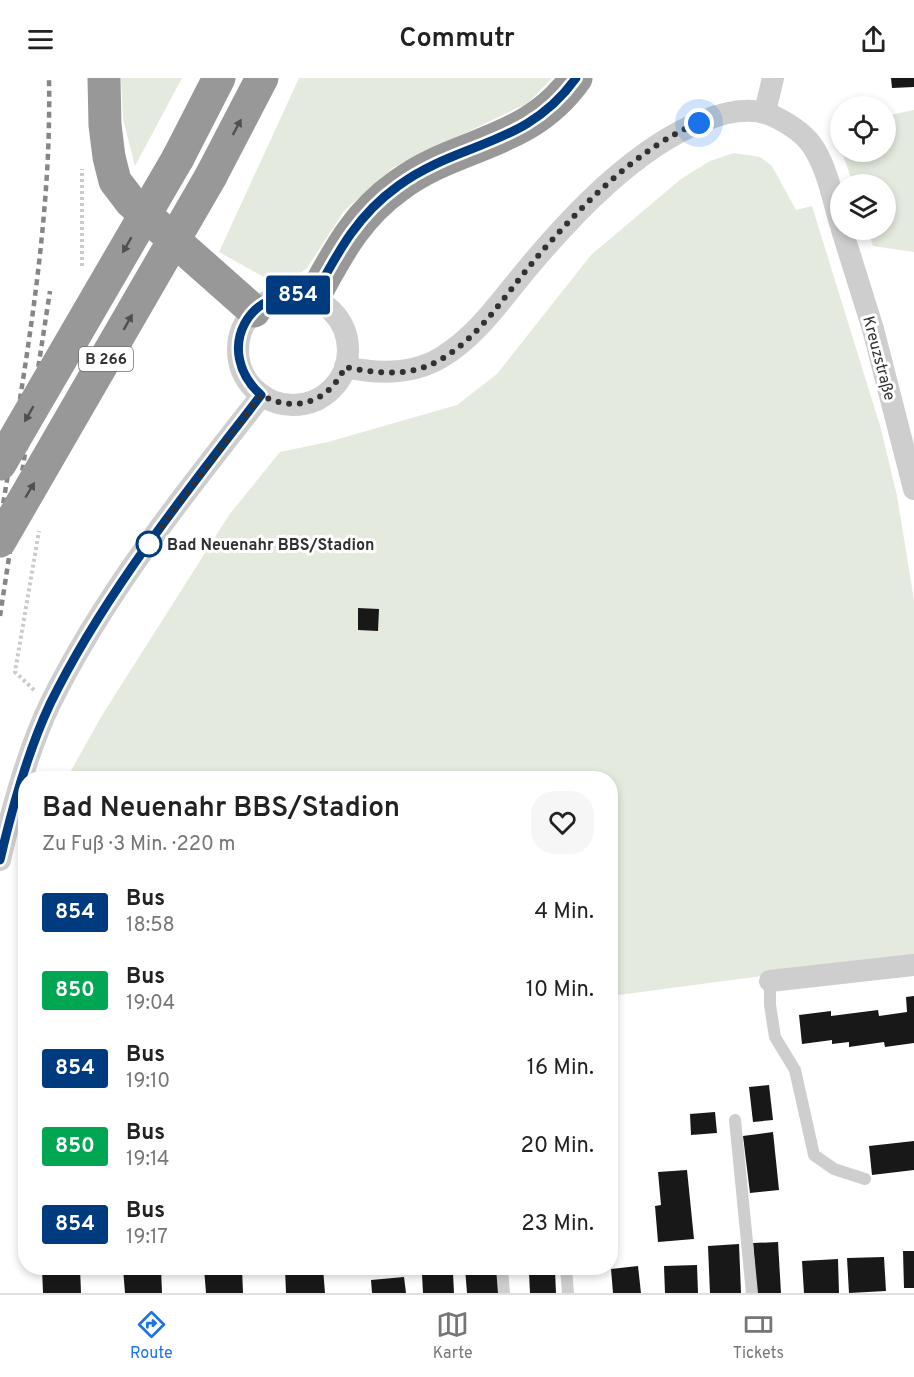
<!DOCTYPE html>
<html lang="de">
<head>
<meta charset="utf-8">
<style>
	:root { --surface:#fff; --page:#f6f6f6; --text:#222; --muted:#767676; --line:#e0e0e0; --accent:#1a73e8 }
	body { margin:0; font-family:Overpass,sans-serif; background:var(--page); color:var(--text); height:100vh; display:flex; flex-direction:column; font-size:22px; white-space:nowrap }
	* { box-sizing:border-box; margin:0 }
	p { font-size:20px; color:var(--muted) }
	.icon { flex:none; width:33px; height:33px; fill:none; stroke:currentColor; stroke-width:2; stroke-linecap:round; stroke-linejoin:round }
	.map { position:relative; flex:1; overflow:hidden }
	.panel { position:absolute; left:18px; top:693px; width:600px; height:504px; display:flex; flex-direction:column; background:var(--surface); border-radius:24px; box-shadow:0 3px 9px #0003 }
	.panel>* { flex:none }
	.badge { padding:0 12px; border-radius:4px; font-size:21px; line-height:39px }
	.buttons { position:absolute; left:830px; top:18px; display:grid; gap:12px }
	.buttons a { display:grid; place-items:center; width:66px; height:66px; border-radius:50%; background:var(--surface); box-shadow:0 3px 9px #0003; font-size:30px }
	.you { position:absolute; width:30px; height:30px; margin:-15px; border:4px solid #fff; border-radius:50%; background:#1a73e8; box-shadow:0 0 0 9px #1a73e833 }
	.map>.badge { position:absolute; translate:-50% -50%; box-shadow:0 0 0 3px #fff }
	.round { display:grid; place-items:center; flex:none; width:63px; height:63px; border-radius:24px; background:var(--page) }
	.overview { display:flex; align-items:center; justify-content:space-between; height:102px; padding:0 24px }
	h1 { font-size:28px; font-weight:600; line-height:45px }
	ul { padding:0; list-style:none }
	li { display:flex; align-items:center; gap:18px; height:78px; padding:0 24px }
	li div { flex:1 }
	li b { display:block; font-size:22px }
	li em { font-style:normal }
	li .badge { min-width:66px; font-weight:700; text-align:center }
	header { display:flex; justify-content:space-between; align-items:center; height:78px; padding:0 24px; background:var(--surface); font-size:27px; font-weight:600 }
	.tabs { display:flex; justify-content:space-around; align-items:center; height:84px; border-top:2px solid var(--line); background:var(--surface); font-size:16px; color:var(--muted) }
	.tabs a { display:grid; justify-items:center; gap:3px }
	.tabs .current { color:var(--accent) }
	.map>svg:first-child { display:block }
</style>
</head>
<body>
<header><svg class="icon" aria-label="menu" viewBox="0 0 24 24"><path d="M4 6h16M4 12h16M4 18h16"/></svg>Commutr<svg class="icon" aria-label="share" viewBox="0 0 24 24"><path d="M12 15V3M7 8l5-5 5 5M5 13v7h14v-7"/></svg></header>
<div class="map">
<svg width="914" height="1215" viewBox="0 0 914 1215">
	<rect width="100%" height="100%" fill="#fff"/>
	<g fill="#e4eadd">
		<polygon points="121,0 182,0 135,88 123,41"/>
		<polygon points="299,0 552,0 528,25 394,89 344,133 307,190 291,202 269,202 219,174"/>
		<polygon points="914,32 914,174 873,168 868,152 885,152 885,106 853,106 842,74 885,74 885,38"/>
		<polygon points="734,75 760,79 772,88 796,132 812,128 881,351 897,418 914,522 914,878 611,918 610,700 67,700 101,639 229,437 280,374 328,364 457,327 497,296 591,177 681,101 710,83"/>
		<polygon points="25,927 25,1024 19,1024"/>
	</g>
	<g fill="#181818">
		<polygon points="891,0 914,0 914,9 892,10"/>
		<polygon points="358,530 379,531 378,553 358,552"/>
		<polygon points="914,918 914,965 885,969 884,964 849,969 849,964 832,966 832,962 802,966 799,937 831,933 831,938 878,932 879,938 907,934 906,919"/>
		<polygon points="769,1007 773,1042 753,1044 749,1009"/>
		<polygon points="715,1034 717,1055 691,1057 690,1036"/>
		<polygon points="773,1054 779,1112 750,1115 743,1058"/>
		<polygon points="914,1063 914,1092 872,1097 869,1068"/>
		<polygon points="687,1092 694,1161 658,1164 655,1128 661,1127 658,1094"/>
		<polygon points="778,1164 781,1215 757,1215 753,1165"/>
		<polygon points="739,1166 741,1215 710,1215 708,1168"/>
		<polygon points="903,1173 914,1173 914,1210 904,1210"/>
		<polygon points="884,1179 886,1213 849,1215 847,1180"/>
		<polygon points="838,1181 839,1215 804,1215 802,1183"/>
		<polygon points="697,1187 698,1215 665,1215 664,1188"/>
		<polygon points="638,1188 641,1215 613,1215 611,1191"/>
		<polygon points="42,1190 80,1190 81,1215 43,1215"/>
		<polygon points="123,1190 161,1190 162,1215 125,1215"/>
		<polygon points="204,1190 242,1190 243,1215 206,1215"/>
		<polygon points="285,1190 323,1190 325,1215 286,1215"/>
		<polygon points="465,1190 499,1190 501,1215 467,1215"/>
		<polygon points="555,1193 556,1215 530,1215 529,1195"/>
		<polygon points="453,1195 454,1215 423,1215 422,1196"/>
		<polygon points="404,1199 406,1215 372,1215 371,1202"/>
	</g>
	<g fill="none" stroke-linecap="round" stroke-linejoin="round">
		<g stroke="#cbcbcb" stroke-width="4" stroke-dasharray="3 3" stroke-linecap="butt">
			<polyline points="82,188 82,91"/>
			<polyline points="34,612 15,594 39,453"/>
		</g>
		<g stroke="#cecece" stroke-width="12">
			<polyline points="770,903 770,927 775,959 795,992 814,1077 834,1091 865,1101"/>
			<polyline points="735,1042 752,1215"/>
			<polyline points="502,1190 504,1215"/>
			<polyline points="566,1190 568,1215"/>
		</g>
		<g stroke="#cecece" stroke-width="22">
			<polyline points="765,34 773,0"/>
			<polyline points="842,152 873,251 914,411"/>
			<circle cx="293" cy="272" r="55"/>
			<path d="M345,289C377,296 413,297 442,279C477,258 501,222 527,191C573,136 635,70 703,43C725,34 751,28 773,38C790,46 806,56 815,72C828,94 833,121 840,145"/>
			<path d="M0,782C12,730 27,674 50,626C105,514 185,415 262,317"/>
			<polyline points="770,903 914,887"/>
		</g>
		<g stroke="#989898" stroke-width="33">
			<polyline points="104,0 105,47 109,79 115,103 131,124 254,233"/>
			<polyline points="178,80 219,0"/>
			<polyline points="211,98 262,0"/>
			<path d="M313,220C338,175 355,139 398,108C458,63 528,68 576,0"/>
		</g>
		<g stroke="#868686" stroke-width="4.5" stroke-dasharray="6 4.5" stroke-linecap="butt">
			<path d="M0,446C23,298 52,150 49,0"/>
			<polyline points="0,538 50,213"/>
		</g>
		<g stroke="#989898" stroke-width="33">
			<polyline points="0,386 178,80"/>
			<polyline points="0,463 211,98"/>
		</g>
	</g>
	<defs><path id="oneway-solid" d="M-6-.8H1V-3.2L6.5 0L1 3.2V.8H-6Z" transform="scale(1.5)"/></defs>
	<g fill="#505050">
		<use href="#oneway-solid" transform="translate(237 49) rotate(-62)"/>
		<use href="#oneway-solid" transform="translate(127 167) rotate(120)"/>
		<use href="#oneway-solid" transform="translate(128 244) rotate(-61)"/>
		<use href="#oneway-solid" transform="translate(29 336) rotate(120)"/>
		<use href="#oneway-solid" transform="translate(30 412) rotate(-59)"/>
	</g>
	<g fill="none" stroke-linecap="round" stroke-linejoin="round">
		<g stroke="#fff" stroke-width="14">
			<path id="line" d="M0,782C12,730 27,675 50,626C105,514 186,415 261,317C212,273 249,203 313,220C337,176 356,138 398,108C459,63 527,69 576,0"/>
		</g>
		<use href="#line" stroke="#003b80" stroke-width="9"/>
		<path stroke="#313131" stroke-width="6" stroke-dasharray="0 10.8" d="M149,466L261,317C295,336 329,324 345,289C369,294 398,298 422,290C471,273 501,222 533,184C575,134 637,69 699,45"/>
	</g>
	<circle fill="#fff" stroke="#003b80" stroke-width="3" cx="149" cy="466" r="12"/>
	<g text-anchor="middle" stroke-width="6" stroke-linejoin="round" paint-order="stroke">
		<rect fill="#fff" stroke="#6f6f6f" stroke-width="1.5" x="79" y="269" width="54" height="24" rx="4.5"/>
		<g font-size="15" font-weight="bold" fill="#313131">
			<text x="106" y="286">B 266</text>
		</g>
		<g font-size="16" fill="#313131" stroke="#fff">
			<text transform="translate(880 280) rotate(75)" y="6">Kreuzstraße</text>
		</g>
		<g font-size="16" font-weight="bold" fill="#313131" stroke="#fff" text-anchor="start">
			<text x="167" y="472">Bad Neuenahr BBS/Stadion</text>
		</g>
	</g>
</svg>
<div class="buttons">
<a><svg class="icon" aria-label="locate" viewBox="0 0 24 24"><circle cx="12" cy="12" r="6"/><path d="M12 2v4M12 18v4M2 12h4M18 12h4"/></svg></a>
<a><svg class="icon" aria-label="layers" viewBox="0 0 24 24"><path d="M12 4l9 5-9 5-9-5zM3 14l9 5 9-5"/></svg></a>
</div>
<div class="you" style="left:699px;top:45px"></div>
<b class="badge" style="left:298px;top:217px;background:#003b80;color:#fff">854</b>
<section class="panel">
<div class="overview"><div><h1>Bad Neuenahr BBS/Stadion</h1><p>Zu Fuß · 3 Min. · 220 m</p></div><a class="round"><svg class="icon" aria-label="heart" viewBox="0 0 24 24"><path d="M12 20l-8-8c-3-5 5-10 8-4 3-6 11-1 8 4z"/></svg></a></div>
<ul>
<li><span class="badge" style="background:#003b80;color:#fff">854</span><div><b>Bus</b><p>18:58</p></div><em>4 Min.</em></li>
<li><span class="badge" style="background:#00a651;color:#fff">850</span><div><b>Bus</b><p>19:04</p></div><em>10 Min.</em></li>
<li><span class="badge" style="background:#003b80;color:#fff">854</span><div><b>Bus</b><p>19:10</p></div><em>16 Min.</em></li>
<li><span class="badge" style="background:#00a651;color:#fff">850</span><div><b>Bus</b><p>19:14</p></div><em>20 Min.</em></li>
<li><span class="badge" style="background:#003b80;color:#fff">854</span><div><b>Bus</b><p>19:17</p></div><em>23 Min.</em></li>
</ul>
</section>
</div>
<nav class="tabs">
<a class="current"><svg class="icon" aria-label="directions" viewBox="0 0 24 24"><path d="M12 3l9 9-9 9-9-9zM9 14v-3h6M13 9l2 2-2 2"/></svg>Route</a>
<a><svg class="icon" aria-label="map" viewBox="0 0 24 24"><path d="M3 6l6-2 6 2 6-2v14l-6 2-6-2-6 2zM9 4v14M15 6v14"/></svg>Karte</a>
<a><svg class="icon" aria-label="tickets" viewBox="0 0 24 24"><path d="M3 7h18v10H3zM15 7v10"/></svg>Tickets</a>
</nav>
</body>
</html>
